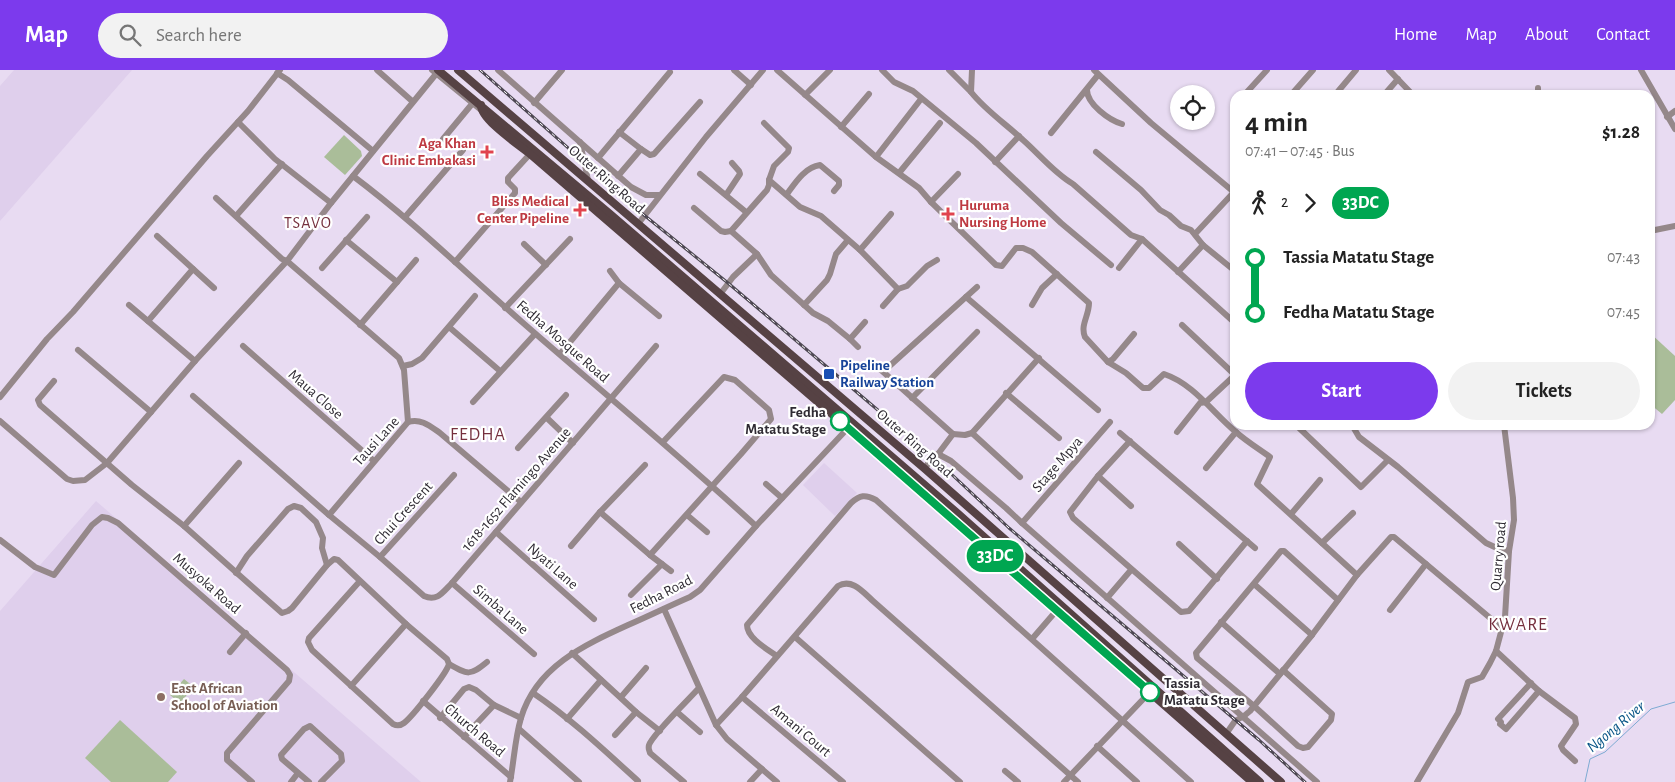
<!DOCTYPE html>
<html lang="en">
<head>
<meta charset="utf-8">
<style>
	:root { --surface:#fff; --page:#f2f2f2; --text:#222; --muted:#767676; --accent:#7c3aed }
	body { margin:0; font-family:"Alegreya Sans",sans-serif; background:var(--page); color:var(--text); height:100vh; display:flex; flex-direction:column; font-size:19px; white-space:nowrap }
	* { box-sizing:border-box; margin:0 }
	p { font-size:16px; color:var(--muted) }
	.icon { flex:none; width:28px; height:28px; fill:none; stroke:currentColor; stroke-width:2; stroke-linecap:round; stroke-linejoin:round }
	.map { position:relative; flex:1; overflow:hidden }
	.details { position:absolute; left:1230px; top:20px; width:425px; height:340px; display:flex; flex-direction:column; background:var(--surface); border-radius:15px; box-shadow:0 1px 4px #0004 }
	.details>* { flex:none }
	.badge { padding:0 10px; border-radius:16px; font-size:18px; line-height:32px }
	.tools { position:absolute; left:1170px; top:15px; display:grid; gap:10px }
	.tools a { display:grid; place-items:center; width:45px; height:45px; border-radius:50%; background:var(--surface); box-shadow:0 1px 4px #0004; font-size:25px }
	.map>.badge { position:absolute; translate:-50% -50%; box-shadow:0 0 0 2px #fff }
	.legs { display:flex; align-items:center; gap:8px; height:55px; padding:0 15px; font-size:16px }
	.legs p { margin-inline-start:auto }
	.summary { display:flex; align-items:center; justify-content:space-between; height:85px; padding:0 15px }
	h1 { font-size:28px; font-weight:700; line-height:38px }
	.primary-button { display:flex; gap:10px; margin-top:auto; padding:10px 15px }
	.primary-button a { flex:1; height:58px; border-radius:30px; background:var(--accent); color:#fff; font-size:20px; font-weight:700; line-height:58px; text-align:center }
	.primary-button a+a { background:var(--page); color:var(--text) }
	ul { padding:0 15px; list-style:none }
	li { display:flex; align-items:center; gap:18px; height:55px; font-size:19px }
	li i { display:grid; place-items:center; width:8px; height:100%; margin:0 6px; background:currentColor }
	li i::after { content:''; width:12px; height:12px; margin:-6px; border:4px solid; border-radius:50%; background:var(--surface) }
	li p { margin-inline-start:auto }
	li:first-child i { background:linear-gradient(#0000 50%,currentColor 0) }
	li:last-child i { background:linear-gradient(currentColor 50%,#0000 0) }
	header { display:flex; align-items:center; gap:30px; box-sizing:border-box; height:70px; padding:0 25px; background:var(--accent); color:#fff }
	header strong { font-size:24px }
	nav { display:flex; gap:28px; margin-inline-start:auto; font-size:18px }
	.search { width:350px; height:45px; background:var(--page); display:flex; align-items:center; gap:12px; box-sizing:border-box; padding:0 18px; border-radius:28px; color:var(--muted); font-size:19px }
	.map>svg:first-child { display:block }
</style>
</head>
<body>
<header>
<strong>Map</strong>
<div class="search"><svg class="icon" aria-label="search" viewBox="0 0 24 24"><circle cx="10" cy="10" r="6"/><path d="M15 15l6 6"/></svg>Search here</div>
<nav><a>Home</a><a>Map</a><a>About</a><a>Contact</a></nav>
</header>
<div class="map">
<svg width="1675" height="712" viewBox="0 0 1675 712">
	<rect width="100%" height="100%" fill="#e8dbf2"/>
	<g fill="#dfcfec">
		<polygon points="14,0 132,0 0,151 0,16"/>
		<polygon points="824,393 857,423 835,446 803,415"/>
		<polygon points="96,431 421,712 0,712 0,541"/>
	</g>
	<g fill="#aabd99">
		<polygon points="344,65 361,81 362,86 345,105 324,87"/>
		<polygon points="1650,263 1675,286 1675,330 1662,344 1650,334"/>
		<polygon points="184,609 194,617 180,633 170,625"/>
		<polygon points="120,650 177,702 168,712 111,712 85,688"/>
	</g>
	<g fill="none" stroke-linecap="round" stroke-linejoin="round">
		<polyline stroke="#7eabd3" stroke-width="1" points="1585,712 1590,689 1605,682 1651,639 1675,632"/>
		<g stroke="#95888a" stroke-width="6">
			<polyline points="377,0 412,31"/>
			<polyline points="432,0 481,40"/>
			<polyline points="498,0 631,117 646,125 659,125"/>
			<polyline points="734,0 751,15"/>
			<path d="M777,0L876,87L919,118L931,132L996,195L1002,196L1016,178H1023L1032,182L1089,233C1089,246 1080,255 1085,267L1108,292L1126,303L1143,318H1149L1164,304C1194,314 1213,343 1236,362C1246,371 1259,379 1270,387L1257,414L1357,505L1391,467H1394L1502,558"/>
			<polyline points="882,0 894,12 913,21 976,73 1061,153 1111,195"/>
			<polyline points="949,0 971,22"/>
			<path d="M972,0L971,22C985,40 1006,54 1023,70C1039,84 1054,103 1073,114L1131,165L1142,169L1235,253"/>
			<polyline points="1094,0 1151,53 1235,123"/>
			<polyline points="1389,0 1413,25"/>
			<polyline points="1641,0 1675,59"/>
			<polyline points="277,3 288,10 373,81"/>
			<polyline points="1538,18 1538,25"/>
			<path d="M1087,20C1087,34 1109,50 1122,54"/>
			<polyline points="1247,22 1267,0"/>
			<polyline points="805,25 830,0"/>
			<polyline points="1291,25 1313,0"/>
			<polyline points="1335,25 1356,0"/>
			<polyline points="1384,25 1398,9"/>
			<polyline points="534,33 562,0"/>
			<polyline points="1667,47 1675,41"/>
			<polyline points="238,52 275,89 331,133"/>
			<polyline points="764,53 789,78 788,82 774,96 769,110 800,137 821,146 860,180 898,219"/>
			<polyline points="841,57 869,24"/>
			<polyline points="1051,63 1098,5"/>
			<polyline points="443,69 472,34"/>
			<polyline points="580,72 588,110"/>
			<polyline points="641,79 650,85 654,84 700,32"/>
			<polyline points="1096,82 1141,120 1160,140 1169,145 1181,156 1191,160 1203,175 1235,201"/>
			<polyline points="876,87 921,29"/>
			<polyline points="598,88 670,2"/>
			<polyline points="995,92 1019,66"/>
			<polyline points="899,103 940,53"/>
			<polyline points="700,104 746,142"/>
			<path d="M353,106C413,151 466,203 522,252C600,320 680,386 756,456"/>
			<polyline points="618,106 641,79 619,62"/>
			<path d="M787,124C795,113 805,97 820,95L839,111V115L834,121"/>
			<polyline points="726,125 740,104 739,101 732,93"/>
			<polyline points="216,128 282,189 287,191 399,288 404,300 408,352"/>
			<polyline points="931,132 958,104"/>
			<polyline points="694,138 721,161 725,162 731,161 757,184 771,205 813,243 828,251 850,269 865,252"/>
			<polyline points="236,146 282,94"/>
			<polyline points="405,147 463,80"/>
			<polyline points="638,154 706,67 763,0"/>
			<polyline points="731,161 767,120 769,115 769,110"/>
			<polyline points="1650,161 1675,156"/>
			<polyline points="1195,164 1234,122"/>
			<polyline points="157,166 214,218"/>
			<polyline points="346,170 397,212"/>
			<polyline points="524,174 546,195"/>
			<polyline points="860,180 891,144"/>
			<polyline points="455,192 515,123 515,119 508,112 508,108 530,84"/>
			<polyline points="322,198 367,147"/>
			<polyline points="1119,198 1142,169"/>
			<polyline points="610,201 619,213"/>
			<polyline points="1178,202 1203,175"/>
			<polyline points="721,223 733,207 757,184"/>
			<polyline points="966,227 1098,340"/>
			<polyline points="129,235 195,291"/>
			<polyline points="804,235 827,210 830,204 836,184 848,170"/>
			<polyline points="1032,235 1042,218 1057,204"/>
			<polyline points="883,236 898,219 907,216 927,196 937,190"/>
			<polyline points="505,238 570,169"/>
			<polyline points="148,251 193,199"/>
			<polyline points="360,255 416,190"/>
			<polyline points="1182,255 1235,305"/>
			<polyline points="449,257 500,301"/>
			<polyline points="850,269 858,277"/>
			<polyline points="243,276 374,391"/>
			<polyline points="78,280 151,342"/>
			<polyline points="560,284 619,213 659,246"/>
			<polyline points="872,292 953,364"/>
			<polyline points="1108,292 1113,289 1134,264"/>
			<polyline points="403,296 412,294 422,288 475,226"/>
			<polyline points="884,301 977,217"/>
			<path d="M54,311L38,330L40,335L132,415L184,456L282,543L288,541L292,538L327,495L334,489L338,490L406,554L447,589L449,594C447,603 412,647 404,653C400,656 397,656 393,654L312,580L308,572L309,568L360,511"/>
			<polyline points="1006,323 1059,368"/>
			<polyline points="193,326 329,445 380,487"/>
			<polyline points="0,327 47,269 73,242 207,86 248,41 280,0"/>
			<polyline points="912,328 977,262"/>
			<polyline points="473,332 535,264"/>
			<polyline points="547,348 573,373"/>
			<polyline points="0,351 67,409 73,411 85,410 107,393 195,291 287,191 331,133 436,4"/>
			<polyline points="1296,355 1361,417 1387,391"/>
			<polyline points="1352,355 1359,367 1398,397 1486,473 1499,479 1509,481"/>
			<polyline points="1177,362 1200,333 1206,332 1235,305"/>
			<polyline points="972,363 1020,407"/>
			<polyline points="1120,363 1255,478"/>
			<polyline points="1130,371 1098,406 1070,442 1073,448 1181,542 1189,541 1247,471"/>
			<polyline points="518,378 566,325"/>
			<polyline points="938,384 951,391 1006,438 1022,453 1317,712"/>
			<polyline points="1206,398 1236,362"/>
			<polyline points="925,399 932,386 938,384 953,364 965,365 972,363 1039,288"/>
			<path d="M454,405L380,487L424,526C437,532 443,522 452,513L656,276"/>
			<polyline points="1098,406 1131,436"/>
			<polyline points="766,414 782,428"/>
			<polyline points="600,442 650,485 671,501"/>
			<polyline points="1291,444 1320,410"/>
			<path d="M329,445L408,352C421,348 430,356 440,363L521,432"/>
			<polyline points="687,445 707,462"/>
			<polyline points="1022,453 1110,352"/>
			<polyline points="184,456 239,393"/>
			<polyline points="496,462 594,549"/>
			<polyline points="0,470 35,497 54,505 92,455 102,447 108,448 118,453 287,600 290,605 289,611 227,683 227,690 252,712"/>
			<polyline points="1322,473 1353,443"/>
			<polyline points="1179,474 1217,509"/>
			<polyline points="571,476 600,442 645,395"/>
			<polyline points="650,485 741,384 771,349 769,340 735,310 724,307 663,372"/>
			<polyline points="236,503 247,486 288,439 294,436 301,438 316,452 323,468 322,478 327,495"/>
			<polyline points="452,513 534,584"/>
			<polyline points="1254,514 1312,565"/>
			<polyline points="631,525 662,494"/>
			<polyline points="1107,528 1131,500"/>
			<polyline points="664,539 716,655 727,669 777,712"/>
			<polyline points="1390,540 1426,494"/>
			<polyline points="1221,552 1280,604"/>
			<polyline points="795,567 960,712"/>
			<polyline points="1032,569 1057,540"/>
			<polyline points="1496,581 1539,621"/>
			<polyline points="230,582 246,563"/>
			<polyline points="572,583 636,642 660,661"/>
			<path d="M777,586C767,579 747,568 747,555L851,433C860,425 865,424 876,430L1191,712"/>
			<path d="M449,594C468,605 470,606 487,592"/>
			<polyline points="1283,600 1332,644 1331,650 1308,677 1303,678 1298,676 1254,636 1197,588 1196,583 1281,481 1284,481 1338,530"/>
			<polyline points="1531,613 1498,649 1501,652 1500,654 1506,659 1539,621 1575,648 1576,654 1561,676 1563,680 1575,691"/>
			<polyline points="351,616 406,554"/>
			<path d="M533,623C570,648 604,680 638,711"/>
			<polyline points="621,627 646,598"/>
			<polyline points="742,627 843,712"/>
			<polyline points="423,631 511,707"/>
			<polyline points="677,642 700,662"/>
			<polyline points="440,648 464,619 469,617 476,620 494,635 521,648"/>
			<polyline points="567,649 601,610"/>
			<path d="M716,655L742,627L838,516C852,508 863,522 873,531L1078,712"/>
			<polyline points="519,659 579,712"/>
			<polyline points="1226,664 1235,651 1244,646 1250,641 1312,565 1357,505"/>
			<polyline points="615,665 636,642"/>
			<polyline points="464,667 494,635"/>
			<polyline points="1097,676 1137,712"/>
			<polyline points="1005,701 1018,712"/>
			<polyline points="291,712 298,703"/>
			<polyline points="309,712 282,689 281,685 304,659 310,656 341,684 342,691 321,712"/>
			<path d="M510,712C514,691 515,668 521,648C536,597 584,575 628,555C649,546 669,536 690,527L700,520L756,456L848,358"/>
			<path d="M684,712L650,683C649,679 648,679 649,675C652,665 690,628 699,618"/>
			<polyline points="750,712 762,699"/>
			<polyline points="1064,712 1150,622"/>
			<polyline points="1417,712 1458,643 1468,612 1482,607 1490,593 1496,581 1505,547 1509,481 1514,450 1513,428 1504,355"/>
		</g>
		<g stroke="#564244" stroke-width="8">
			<polyline points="438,0 609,143 955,441 1260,712"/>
			<polyline points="458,0 925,399 1281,712"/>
			<path d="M481,35C480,49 519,75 530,84L848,358L1252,712"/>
		</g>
		<g stroke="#4e4853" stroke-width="3">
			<polyline id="rail" points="480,0 644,145 728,213 932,386 1009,458 1259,670 1305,712"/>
		</g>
		<use href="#rail" stroke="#fff" stroke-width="1" stroke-dasharray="4" stroke-linecap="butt"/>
	</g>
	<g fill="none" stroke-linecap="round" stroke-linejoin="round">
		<g stroke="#fff" stroke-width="11">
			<polyline id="line-1" points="840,351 1150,622"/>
		</g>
		<use href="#line-1" stroke="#00a651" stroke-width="8"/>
	</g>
	<g fill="#e0444e" stroke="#fff" stroke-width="2">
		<path d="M484.5 74.5h5v5h5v5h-5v5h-5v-5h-5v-5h5z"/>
		<path d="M577.5 132.5h5v5h5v5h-5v5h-5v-5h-5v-5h5z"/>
		<path d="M945.5 136.5h5v5h5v5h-5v5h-5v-5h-5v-5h5z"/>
	</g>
	<rect fill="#1a4fb4" stroke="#fff" stroke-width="2" x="823" y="298" width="12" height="12" rx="2.5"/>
	<g fill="#fff" stroke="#00a651" stroke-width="2.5">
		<circle cx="840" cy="351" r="9"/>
		<circle cx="1150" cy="622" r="9"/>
	</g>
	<circle fill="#8d6e63" stroke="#fff" stroke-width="2" cx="161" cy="627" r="5"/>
	<g text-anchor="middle" stroke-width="4.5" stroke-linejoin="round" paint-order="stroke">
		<g font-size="15" font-weight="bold" fill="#be3a42" stroke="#fff" text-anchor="end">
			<text x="476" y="78">Aga Khan<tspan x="476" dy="17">Clinic Embakasi</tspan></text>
			<text x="569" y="136">Bliss Medical<tspan x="569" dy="17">Center Pipeline</tspan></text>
			<text x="959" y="140" text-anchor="start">Huruma<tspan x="959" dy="17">Nursing Home</tspan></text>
		</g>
		<g font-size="15" fill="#2f2b33" stroke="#fff">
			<text transform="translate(607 109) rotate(41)" y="5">Outer Ring Road</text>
			<text transform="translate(563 271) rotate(41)" y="5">Fedha Mosque Road</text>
			<text transform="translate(316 324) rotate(41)" y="5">Maua Close</text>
			<text transform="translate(376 371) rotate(-48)" y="5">Tausi Lane</text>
			<text transform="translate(915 373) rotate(41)" y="5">Outer Ring Road</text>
			<text transform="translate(1057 394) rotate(-49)" y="5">Stage Mpya</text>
			<text transform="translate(516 419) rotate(-49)" y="5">1618-1652 Flamingo Avenue</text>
			<text transform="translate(403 443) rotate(-48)" y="5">Chui Crescent</text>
			<text transform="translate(1498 486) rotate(-85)" y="5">Quarry road</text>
			<text transform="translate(553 496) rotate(41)" y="5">Nyati Lane</text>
			<text transform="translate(207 513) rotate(41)" y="5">Musyoka Road</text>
			<text transform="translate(661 524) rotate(-27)" y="5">Fedha Road</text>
			<text transform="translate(501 539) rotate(41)" y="5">Simba Lane</text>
			<text transform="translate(475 660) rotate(40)" y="5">Church Road</text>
			<text transform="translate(801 660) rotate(40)" y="5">Amani Court</text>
		</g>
		<g font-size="15" font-weight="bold" fill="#164399" stroke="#fff" text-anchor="start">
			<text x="840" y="300">Pipeline<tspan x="840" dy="17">Railway Station</tspan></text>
		</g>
		<g font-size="15" font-weight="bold" fill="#2f2b33" stroke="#fff" text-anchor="end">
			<text x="826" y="347">Fedha<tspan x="826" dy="17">Matatu Stage</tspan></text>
			<text x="1164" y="618" text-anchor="start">Tassia<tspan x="1164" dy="17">Matatu Stage</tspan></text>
		</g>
		<g font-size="15" font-weight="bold" fill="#785e54" stroke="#fff" text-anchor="start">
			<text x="171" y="623">East African<tspan x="171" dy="17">School of Aviation</tspan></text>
		</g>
		<g font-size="16" letter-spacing="1" fill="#752f3e" stroke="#fff">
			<text x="308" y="158">TSAVO</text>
		</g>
		<g font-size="16" font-style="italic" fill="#065385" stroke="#fff">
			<text transform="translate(1615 656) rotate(-40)" y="6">Ngong River</text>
		</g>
		<g font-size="18" letter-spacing="1" fill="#752f3e" stroke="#fff">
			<text x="478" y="370">FEDHA</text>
			<text x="1518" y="560">KWARE</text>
		</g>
	</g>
</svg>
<div class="tools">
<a><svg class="icon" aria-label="locate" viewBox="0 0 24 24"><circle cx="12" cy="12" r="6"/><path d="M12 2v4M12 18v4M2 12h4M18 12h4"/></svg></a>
</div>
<b class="badge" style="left:995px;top:486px;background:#00a651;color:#fff">33DC</b>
<section class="details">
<div class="summary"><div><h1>4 min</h1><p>07:41 – 07:45 · Bus</p></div><b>$1.28</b></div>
<div class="legs"><svg class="icon" aria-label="walk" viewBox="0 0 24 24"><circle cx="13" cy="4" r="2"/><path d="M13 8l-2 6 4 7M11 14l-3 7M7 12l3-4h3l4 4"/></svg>2<svg class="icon" aria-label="forward" viewBox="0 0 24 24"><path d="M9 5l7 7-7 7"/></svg><b class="badge" style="background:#00a651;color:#fff">33DC</b></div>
<ul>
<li><i style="color:#00a651"></i><b>Tassia Matatu Stage</b><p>07:43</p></li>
<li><i style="color:#00a651"></i><b>Fedha Matatu Stage</b><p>07:45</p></li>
</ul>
<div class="primary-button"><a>Start</a><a>Tickets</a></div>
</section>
</div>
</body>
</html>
